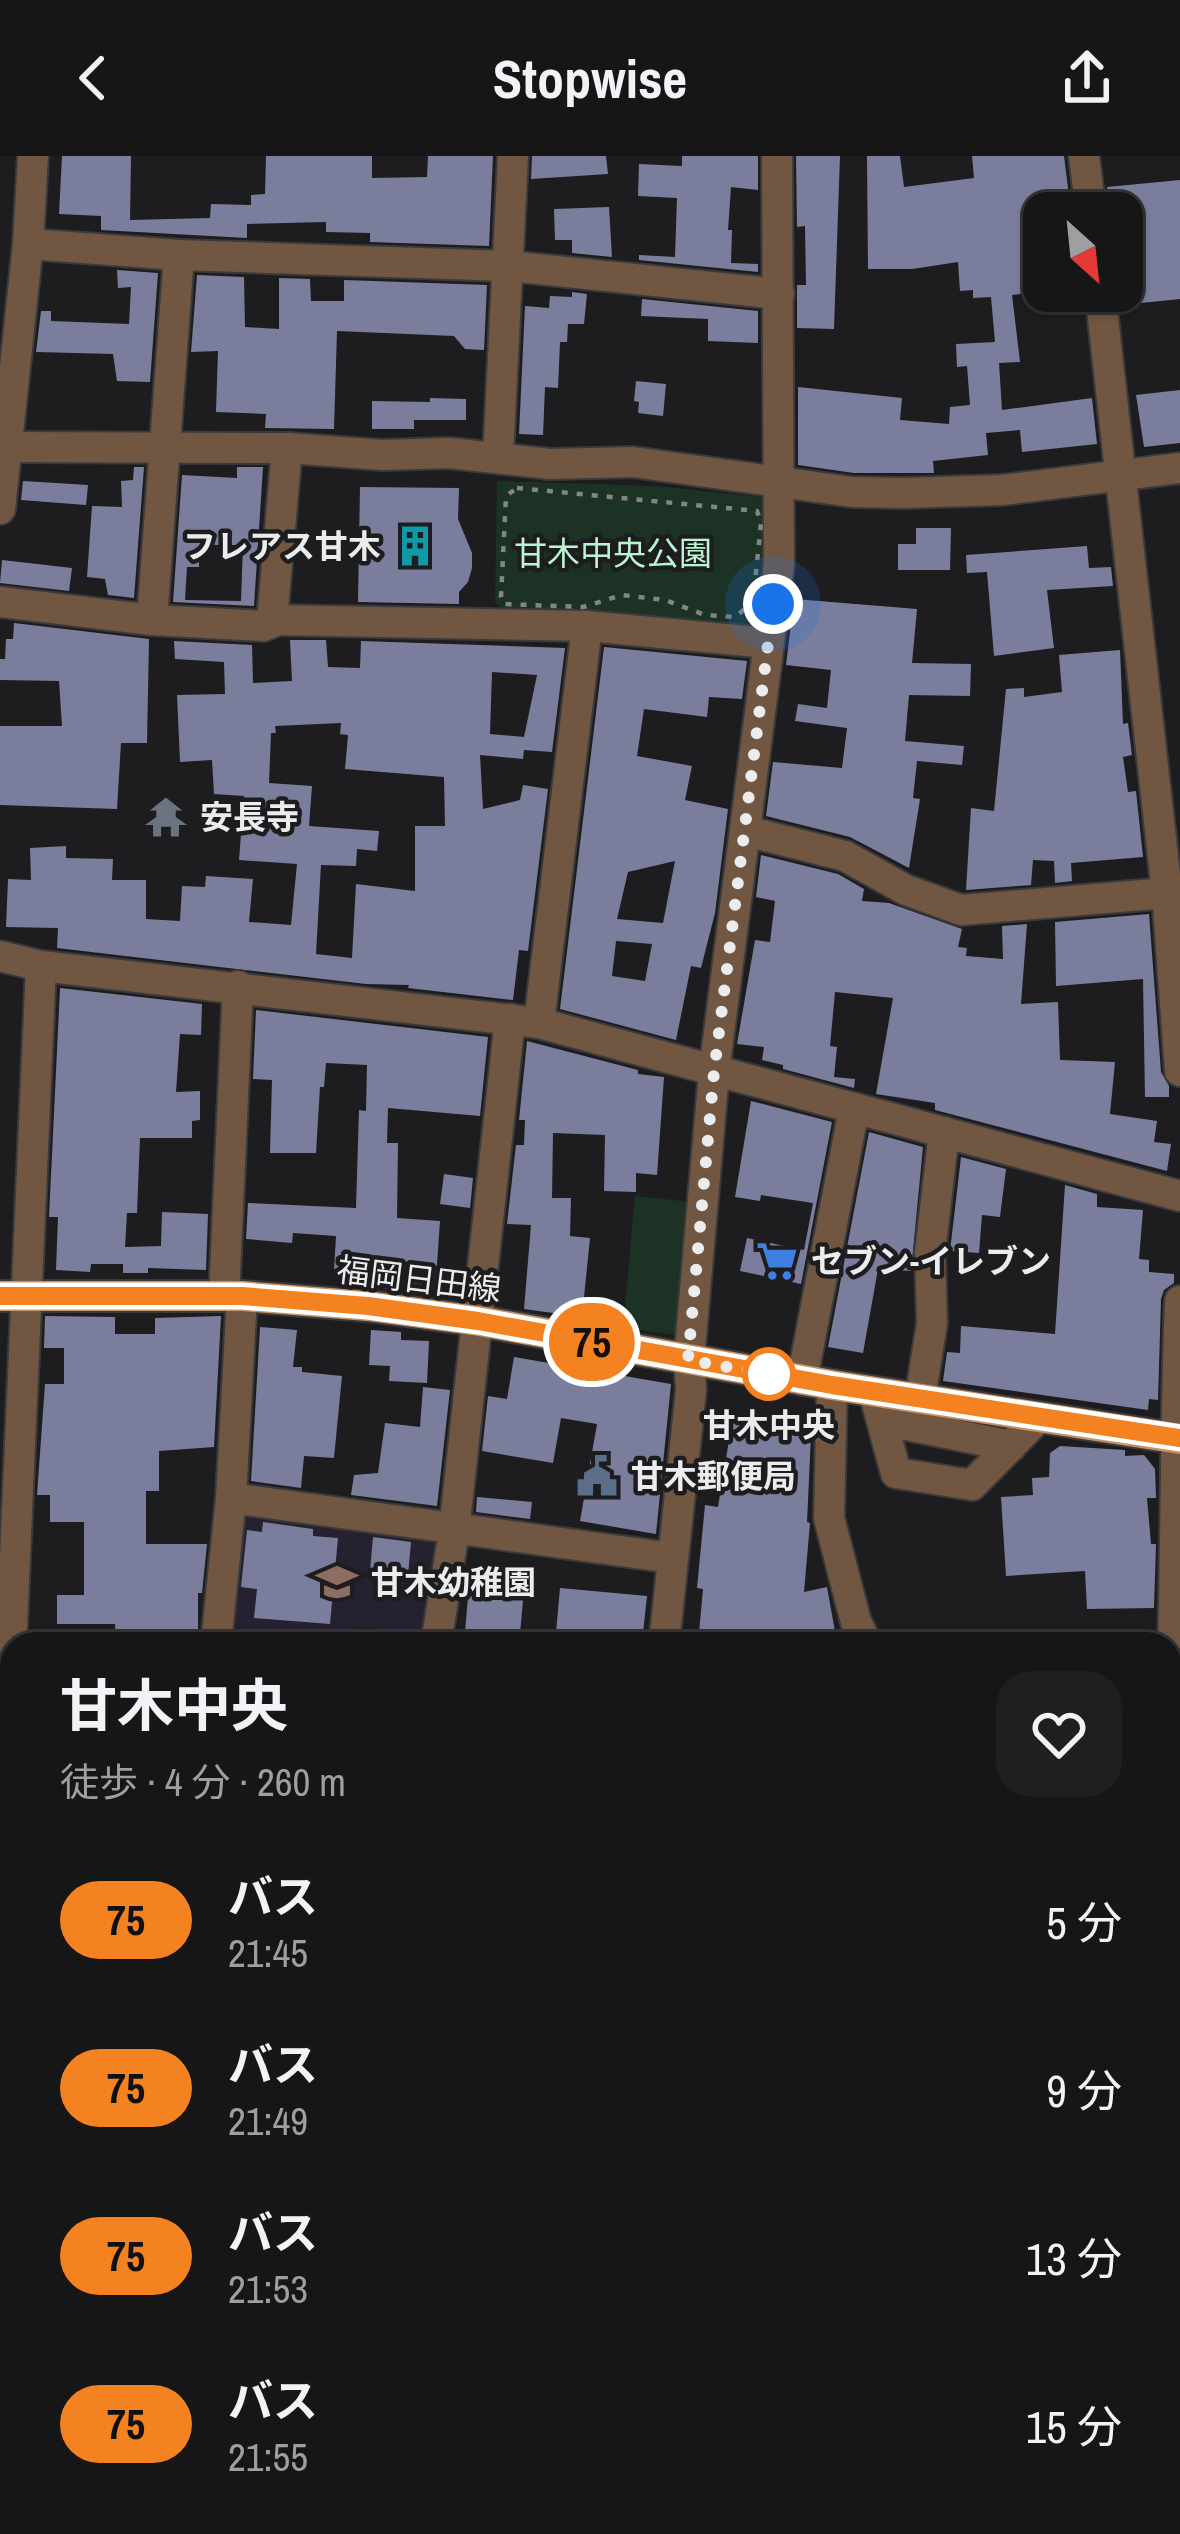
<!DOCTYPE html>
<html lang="ja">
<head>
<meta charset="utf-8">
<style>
	:root { --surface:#161617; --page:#1f1f20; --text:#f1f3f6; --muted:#9e9fa1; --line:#353536 }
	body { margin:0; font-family:"Archivo Narrow","Noto Sans JP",sans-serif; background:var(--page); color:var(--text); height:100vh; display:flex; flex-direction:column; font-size:45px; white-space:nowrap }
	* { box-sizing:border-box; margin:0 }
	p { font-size:39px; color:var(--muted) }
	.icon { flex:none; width:66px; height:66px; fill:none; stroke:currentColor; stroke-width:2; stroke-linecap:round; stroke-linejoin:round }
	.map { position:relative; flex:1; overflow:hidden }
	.side { position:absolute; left:0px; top:1476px; width:1182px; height:903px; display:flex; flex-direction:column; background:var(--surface); border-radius:36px 36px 0 0; box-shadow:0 3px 9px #0004,0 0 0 3px var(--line) }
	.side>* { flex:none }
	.badge { padding:0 24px; border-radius:39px; font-size:42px; line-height:78px }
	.needle { width:78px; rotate:153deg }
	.buttons { position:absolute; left:1023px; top:36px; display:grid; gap:24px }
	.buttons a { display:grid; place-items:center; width:120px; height:120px; border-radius:24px; background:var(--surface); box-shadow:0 3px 9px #0004,0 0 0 3px var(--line); font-size:60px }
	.you { position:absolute; width:60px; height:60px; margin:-30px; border:9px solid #fff; border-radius:50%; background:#1a73e8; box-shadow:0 0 0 18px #1a73e833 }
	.map>.badge { position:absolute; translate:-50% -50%; box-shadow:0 0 0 6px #fff }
	.round { display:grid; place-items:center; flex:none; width:126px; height:126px; border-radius:36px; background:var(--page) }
	.head { display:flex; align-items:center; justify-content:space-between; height:204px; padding:0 60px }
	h1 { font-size:57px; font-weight:700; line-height:90px }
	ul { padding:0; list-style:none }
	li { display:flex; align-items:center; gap:36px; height:168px; padding:0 60px }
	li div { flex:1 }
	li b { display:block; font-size:45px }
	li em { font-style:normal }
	li .badge { min-width:132px; font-weight:700; text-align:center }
	header { display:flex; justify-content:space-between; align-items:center; height:156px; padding:0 60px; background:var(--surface); font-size:54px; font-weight:700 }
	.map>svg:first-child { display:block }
</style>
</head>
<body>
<header><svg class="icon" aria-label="back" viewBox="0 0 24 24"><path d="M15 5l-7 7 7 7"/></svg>Stopwise<svg class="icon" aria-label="share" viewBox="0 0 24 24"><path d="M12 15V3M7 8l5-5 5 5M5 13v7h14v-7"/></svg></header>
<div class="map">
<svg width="1180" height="2378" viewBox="0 0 1180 2378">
	<rect width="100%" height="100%" fill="#1d1d1f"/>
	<g fill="#262131">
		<polygon points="239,1350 446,1381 433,1477 353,1471 350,1488 229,1488"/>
		<polygon points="12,1701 12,2238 0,2222 0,1954"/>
	</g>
	<g fill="#1c3225">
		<polygon points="497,325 656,330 771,342 761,467 753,474 511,461 495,446"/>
		<polygon points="635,1040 692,1046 681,1180 623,1171"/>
	</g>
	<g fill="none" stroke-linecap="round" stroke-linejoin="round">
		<polyline stroke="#3e5168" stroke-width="6" points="1170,2111 1180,2114"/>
	</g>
	<g fill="#7a7e9c" fill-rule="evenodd">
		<polygon points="62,0 131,0 130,64 210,62 211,48 251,49 251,39 265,38 266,0 372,0 372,22 427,21 428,0 493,0 489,90 370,86 370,77 326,76 326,66 247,68 247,82 101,74 101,60 59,58"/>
		<polygon points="532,0 606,0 608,18 531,23"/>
		<polygon points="682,0 758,0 758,34 731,31 728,74 732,74 731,107 758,108 758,116 639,104 639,99 675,101 677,42 638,40 639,8 682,10"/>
		<polygon points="796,0 840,0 834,173 797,172 797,129 806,129 805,70 797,71"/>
		<polygon points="867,0 900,0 904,31 974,22 972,0 1064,0 1071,56 1044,57 1044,135 1012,139 1020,206 999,207 1002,254 1092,242 1097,288 1022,296 1020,274 986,277 988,299 933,305 934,317 854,317 798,309 798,231 902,242 900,264 949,268 950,251 970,249 967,210 957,211 956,188 995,186 991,141 973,142 973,134 960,135 958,106 912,113 868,113"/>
		<polygon points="1180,24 1180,143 1122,149 1122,57 1110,57 1107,31"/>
		<polygon points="609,51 612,101 572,97 572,84 555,84 554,53"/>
		<polygon points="117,114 158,117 150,226 117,225 113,198 36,196 41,155 51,155 51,165 129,168 131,131 118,132"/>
		<polygon points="197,119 244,121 245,171 279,173 279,122 310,123 311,145 344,145 344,124 487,129 484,194 465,193 454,180 337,175 334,273 265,272 266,258 216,256 218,195 191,196"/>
		<polygon points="572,136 587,138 584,168 568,168 567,186 560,186 558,232 545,231 543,279 519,278 525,150 549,152 550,140 572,141"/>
		<polygon points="642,143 758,155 758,187 708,185 708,163 641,160"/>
		<polygon points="636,225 666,228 663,260 638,257 639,246 634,245"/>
		<polygon points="1180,234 1180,287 1144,291 1136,239"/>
		<polygon points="430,242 466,243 466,264 414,264 414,273 372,273 372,245 430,246"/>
		<polygon points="134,311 144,311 134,442 108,439 105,423 87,421 92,350 122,351 121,325 133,324"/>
		<path d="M237,311H263L254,450L173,446L182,319L237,322ZM199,389H243L241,445L185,444L187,411H199Z"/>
		<polygon points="23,325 88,329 86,349 21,344"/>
		<polygon points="360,331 459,332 458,363 472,397 472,412 468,426 459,436 459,448 358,446"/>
		<polygon points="916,372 951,372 950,414 898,414 898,388 916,388"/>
		<polygon points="1087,390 1089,412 1111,411 1113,430 1047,434 1054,492 994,500 987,416 967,417 966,399"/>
		<polygon points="2,404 72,412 69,435 0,427"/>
		<polygon points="794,443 917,453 912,507 971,508 970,540 909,539 905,585 964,590 962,609 917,605 913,642 920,643 909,712 850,681 766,660 773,606 842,612 847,572 795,565 798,548 827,552 831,514 786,509"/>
		<polygon points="14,467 149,483 147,587 121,587 117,653 0,649 0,570 62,570 59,525 0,524 0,503 5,503 6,483 13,483"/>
		<path d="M290,484H326L328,511L360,512L361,485L565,492L552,596L524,594L523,603L480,599L483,653L520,644L523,629L548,633L528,795L519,794L513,844L408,832L409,829L366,828L57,792L58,772L6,771L8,723L31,724L30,692L66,690V702L113,703L112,724H146V763L180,765L182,730L205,731L206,720L253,723L249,766L291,769L297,708L239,704L244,640L214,638L212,604L180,606L177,539L225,538L224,506L175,503L174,485L252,489L253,527L292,525ZM492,516L537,519L524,581L490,578ZM341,567L340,578L348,579L345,613L444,621L445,670H415V735L356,728L352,802L316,798L321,709L356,710L357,693L377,695L379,675L309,670L312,630L269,627L271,577H276L275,570Z"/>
		<path d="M604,491L747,505L742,543L709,541L707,561L644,553L637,600L692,610L685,644L728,653L715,757L701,812L691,810L676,884L560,853ZM675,705L663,767L617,763L628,716ZM616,785L652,788L645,825L612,820Z"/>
		<polygon points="1120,494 1123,568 1128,567 1132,599 1123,601 1128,636 1136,635 1143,701 1071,707 1072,725 1055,727 1054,705 1033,704 1031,729 966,734 971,652 994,655 1006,533 1024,532 1024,541 1062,536 1059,499"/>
		<polygon points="761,699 838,718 864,733 862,745 889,747 962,773 958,791 967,792 966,800 1003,803 1002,770 1027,768 1021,848 1058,846 1060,904 1115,906 1110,958 1157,965 1154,986 1171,988 1167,1015 935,954 935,947 876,938 893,842 835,836 830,890 837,891 834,921 855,923 854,932 783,913 783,909 762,904 764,891 737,888 755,784 770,786 775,745 756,741"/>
		<polygon points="1149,758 1161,916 1169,930 1169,941 1145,941 1143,823 1056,830 1055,766"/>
		<polygon points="60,832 202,848 201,879 180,878 176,936 200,935 200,964 192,965 192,982 140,982 137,1057 127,1057 125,1091 161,1090 162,1056 208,1058 206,1114 148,1112 148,1117 123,1117 123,1108 91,1108 90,1116 56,1114 58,1061 49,1061"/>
		<polygon points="256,854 488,881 480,960 388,952 387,987 398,987 397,1062 440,1065 435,1137 371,1131 372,1116 334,1114 336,1080 293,1077 292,1087 246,1083 248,1047 356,1052 359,954 366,955 367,909 326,907 324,931 320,931 316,997 270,997 272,924 253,923"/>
		<polygon points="527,885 638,914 638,918 664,921 657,1019 636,1017 636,1036 604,1035 605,979 553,977 552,1042 571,1042 570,1080 590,1082 582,1161 524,1153 531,1069 507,1068 516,989 524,989 525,964 519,964"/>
		<polygon points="751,945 832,966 801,1128 740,1115 747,1082 804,1094 813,1047 761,1039 760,1045 735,1041"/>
		<polygon points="869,976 923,991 911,1115 878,1113 863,1197 828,1191"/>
		<polygon points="961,1001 1006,1013 1000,1061 982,1059 979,1097 950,1095"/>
		<polygon points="444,1018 473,1022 470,1052 440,1048"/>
		<polygon points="1065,1029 1097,1038 1097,1051 1143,1054 1139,1103 1149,1104 1149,1116 1174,1118 1174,1127 1164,1134 1161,1143 1158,1244 1149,1243 1148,1254 943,1225 947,1196 960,1197 961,1170 1055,1178"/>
		<polygon points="45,1160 115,1161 115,1178 155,1178 155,1162 221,1160 214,1291 159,1295 159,1335 146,1335 146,1388 207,1388 202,1437 198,1437 198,1474 132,1475 133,1487 116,1488 115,1468 57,1468 57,1439 84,1439 84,1366 50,1366 50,1339 37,1339 45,1228 64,1228 64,1192 44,1192"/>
		<polygon points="260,1171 297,1174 293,1211 302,1211 302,1216 342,1220 334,1302 304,1300 301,1332 251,1325"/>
		<polygon points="371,1174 401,1176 401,1184 429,1185 427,1227 389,1225 390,1210 369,1209"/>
		<polygon points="514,1201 671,1228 656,1378 580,1365 597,1268 561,1262 553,1307 482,1295 488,1240 507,1243"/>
		<polygon points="423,1231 450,1234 437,1350 351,1339 354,1319 378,1317 385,1267 420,1271"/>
		<polygon points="732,1266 811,1279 807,1366 810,1367 804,1436 827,1431 836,1481 802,1488 698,1488 703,1433 697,1432 705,1349 718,1351"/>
		<polygon points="1060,1290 1125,1294 1125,1300 1144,1299 1155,1313 1156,1342 1147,1342 1151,1388 1156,1388 1154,1452 1087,1453 1085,1415 1006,1420 1001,1341 1033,1339 1032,1322 1049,1321 1050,1297"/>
		<polygon points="477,1341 532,1346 530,1363 476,1356"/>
		<polygon points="263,1366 313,1373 313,1380 338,1382 330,1468 254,1462 257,1433 241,1431 247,1374 262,1376"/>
		<polygon points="373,1381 411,1386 408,1419 370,1415"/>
		<polygon points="469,1429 524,1434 519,1488 464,1488"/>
		<polygon points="560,1432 647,1440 643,1477 636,1477 635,1488 555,1488"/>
	</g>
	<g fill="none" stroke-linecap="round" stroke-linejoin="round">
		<g stroke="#3a3a3c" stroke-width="34">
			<g id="minor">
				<polyline points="1084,0 1091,57"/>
				<polyline points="28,88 179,99 508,110 779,138"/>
				<polyline points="1100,135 1167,737 1180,915"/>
				<polyline points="0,291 287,292 383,299 449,297 550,308 633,306 852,336 903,337 1002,334 1180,312"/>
				<polyline points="498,301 513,0"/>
				<polyline points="0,353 28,88 33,0"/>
				<polyline points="0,446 152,464 263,470 278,464 587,470 768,487"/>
				<polyline points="152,464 179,99"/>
				<polyline points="278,464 273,453 287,292"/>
				<polyline points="746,675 845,700 906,734 961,754 1167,737"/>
				<polyline points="0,800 41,810 539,867 1180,1040"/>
				<polyline points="539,867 587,470"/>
				<polyline points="224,1140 238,830"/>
				<polyline points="802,1224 854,953"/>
				<polyline points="832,1229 829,1362 856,1466 867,1488"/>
				<polyline points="874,1236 896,1317 972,1329 1038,1262"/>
				<polyline points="920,1243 932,1167 930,1097 944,976"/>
				<polyline points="882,1264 1011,1290"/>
				<polyline points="231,1342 672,1402"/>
				<polyline points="216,1488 231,1342 242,1140"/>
				<polyline points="436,1488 454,1375 510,863"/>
				<polyline points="664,1488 691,1234 689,1204 714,916 779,408 777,0"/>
				<path d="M1170,1576C1177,1432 1174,1289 1180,1145"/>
				<polyline points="1170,1621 1180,1620"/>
				<polyline points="0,1742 41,810"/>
				<polyline points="0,1878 12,1879"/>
				<polyline points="1170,1929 1180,1945"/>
				<polyline points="1170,2085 1180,2078"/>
				<polyline points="1170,2226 1180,2221"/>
				<polyline points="0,2259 12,2265"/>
				<polyline points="142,2367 143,2378"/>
				<polyline points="894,2367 894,2378"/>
				<polyline points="1153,2367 1159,2378"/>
				<polyline points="322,2378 322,2367"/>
				<polyline points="514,2378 514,2367"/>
			</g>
		</g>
		<g stroke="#3a3a3c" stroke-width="34">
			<polyline id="major" points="0,1140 242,1140 368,1150 479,1165 832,1229 1180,1283"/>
		</g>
		<polygon stroke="#858587" stroke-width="4.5" stroke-dasharray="6 9" stroke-linecap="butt" points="517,332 757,355 761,367 753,446 735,461 705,459 665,444 622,439 583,451 504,448 501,441 506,340"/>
		<use href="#minor" stroke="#715742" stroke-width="30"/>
		<use href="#major" stroke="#c79162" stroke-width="30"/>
	</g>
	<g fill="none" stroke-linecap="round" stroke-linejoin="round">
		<g stroke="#fff" stroke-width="27">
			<polyline id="line" points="0,1140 242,1140 368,1150 478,1165 832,1229 1180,1282"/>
		</g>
		<use href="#line" stroke="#f58220" stroke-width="18"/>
		<polyline stroke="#ebeced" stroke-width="12" stroke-dasharray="0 21.6" points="769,1218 688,1204 714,916 773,448"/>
	</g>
	<defs>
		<g id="building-bare" transform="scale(3.24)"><path d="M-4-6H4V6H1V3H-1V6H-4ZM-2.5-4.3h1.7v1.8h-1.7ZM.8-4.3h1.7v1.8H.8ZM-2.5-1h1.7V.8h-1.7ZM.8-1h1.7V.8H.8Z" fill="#0f9aa8" stroke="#1d1d1f" stroke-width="2.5" paint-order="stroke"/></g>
		<g id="temple-bare" transform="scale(3.24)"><path d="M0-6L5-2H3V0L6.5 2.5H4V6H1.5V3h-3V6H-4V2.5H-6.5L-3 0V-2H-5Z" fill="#6b7280" stroke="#1d1d1f" stroke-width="2.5" paint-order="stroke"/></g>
		<g id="supermarket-bare" transform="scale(3.24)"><path d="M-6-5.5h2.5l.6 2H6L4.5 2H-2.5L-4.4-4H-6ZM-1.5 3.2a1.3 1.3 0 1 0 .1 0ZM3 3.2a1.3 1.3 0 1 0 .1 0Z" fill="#3f7fe0" stroke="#1d1d1f" stroke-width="2.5" paint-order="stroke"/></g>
		<g id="civic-bare" transform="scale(3.24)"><path d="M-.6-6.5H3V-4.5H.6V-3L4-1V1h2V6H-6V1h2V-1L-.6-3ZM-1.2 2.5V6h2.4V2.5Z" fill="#5c6f8a" stroke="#1d1d1f" stroke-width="2.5" paint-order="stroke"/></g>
		<g id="school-bare" transform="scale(3.24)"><path d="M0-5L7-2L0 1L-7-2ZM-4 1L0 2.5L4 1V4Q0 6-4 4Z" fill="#8d6e63" stroke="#1d1d1f" stroke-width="2.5" paint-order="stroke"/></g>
	</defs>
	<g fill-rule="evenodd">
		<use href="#building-bare" x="415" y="390"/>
		<use href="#temple-bare" x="166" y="661"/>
		<use href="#supermarket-bare" x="777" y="1105"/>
		<use href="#civic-bare" x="597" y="1320"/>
		<use href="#school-bare" x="337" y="1426"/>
	</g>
	<circle fill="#fff" stroke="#f58220" stroke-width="6" cx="769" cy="1218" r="24"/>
	<g text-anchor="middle" stroke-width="9" stroke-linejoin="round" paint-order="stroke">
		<g font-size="33" font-weight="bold" fill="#ebeced" stroke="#1d1d1f" text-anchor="start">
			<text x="381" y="402" text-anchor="end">フレアス甘木</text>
			<text x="200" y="673">安長寺</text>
			<text x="811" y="1117">セブン-イレブン</text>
			<text x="631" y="1332">甘木郵便局</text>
			<text x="371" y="1438">甘木幼稚園</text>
		</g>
		<g font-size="33" fill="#bbf4d0" stroke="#1d1d1f">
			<text x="613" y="409">甘木中央公園</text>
		</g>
		<g font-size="33" fill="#ebeced" stroke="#1d1d1f">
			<text transform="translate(419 1123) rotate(7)" y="12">福岡日田線</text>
		</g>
		<g font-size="33" font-weight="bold" fill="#ebeced" stroke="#1d1d1f">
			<text x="769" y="1281">甘木中央</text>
		</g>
	</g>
</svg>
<div class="buttons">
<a><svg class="needle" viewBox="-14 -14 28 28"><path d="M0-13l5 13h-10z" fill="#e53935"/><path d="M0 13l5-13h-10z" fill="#9e9fa1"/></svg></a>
</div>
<div class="you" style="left:773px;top:448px"></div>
<b class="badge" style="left:592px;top:1186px;background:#f58220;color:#111">75</b>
<section class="side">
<div class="head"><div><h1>甘木中央</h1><p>徒歩 · 4 分 · 260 m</p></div><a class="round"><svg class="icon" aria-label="heart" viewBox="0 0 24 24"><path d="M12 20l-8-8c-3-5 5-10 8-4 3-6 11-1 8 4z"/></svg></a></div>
<ul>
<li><span class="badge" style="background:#f58220;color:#111">75</span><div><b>バス</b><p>21:45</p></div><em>5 分</em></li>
<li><span class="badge" style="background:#f58220;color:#111">75</span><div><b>バス</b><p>21:49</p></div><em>9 分</em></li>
<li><span class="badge" style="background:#f58220;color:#111">75</span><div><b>バス</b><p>21:53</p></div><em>13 分</em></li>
<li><span class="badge" style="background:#f58220;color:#111">75</span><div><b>バス</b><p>21:55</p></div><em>15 分</em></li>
</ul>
</section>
</div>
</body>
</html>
